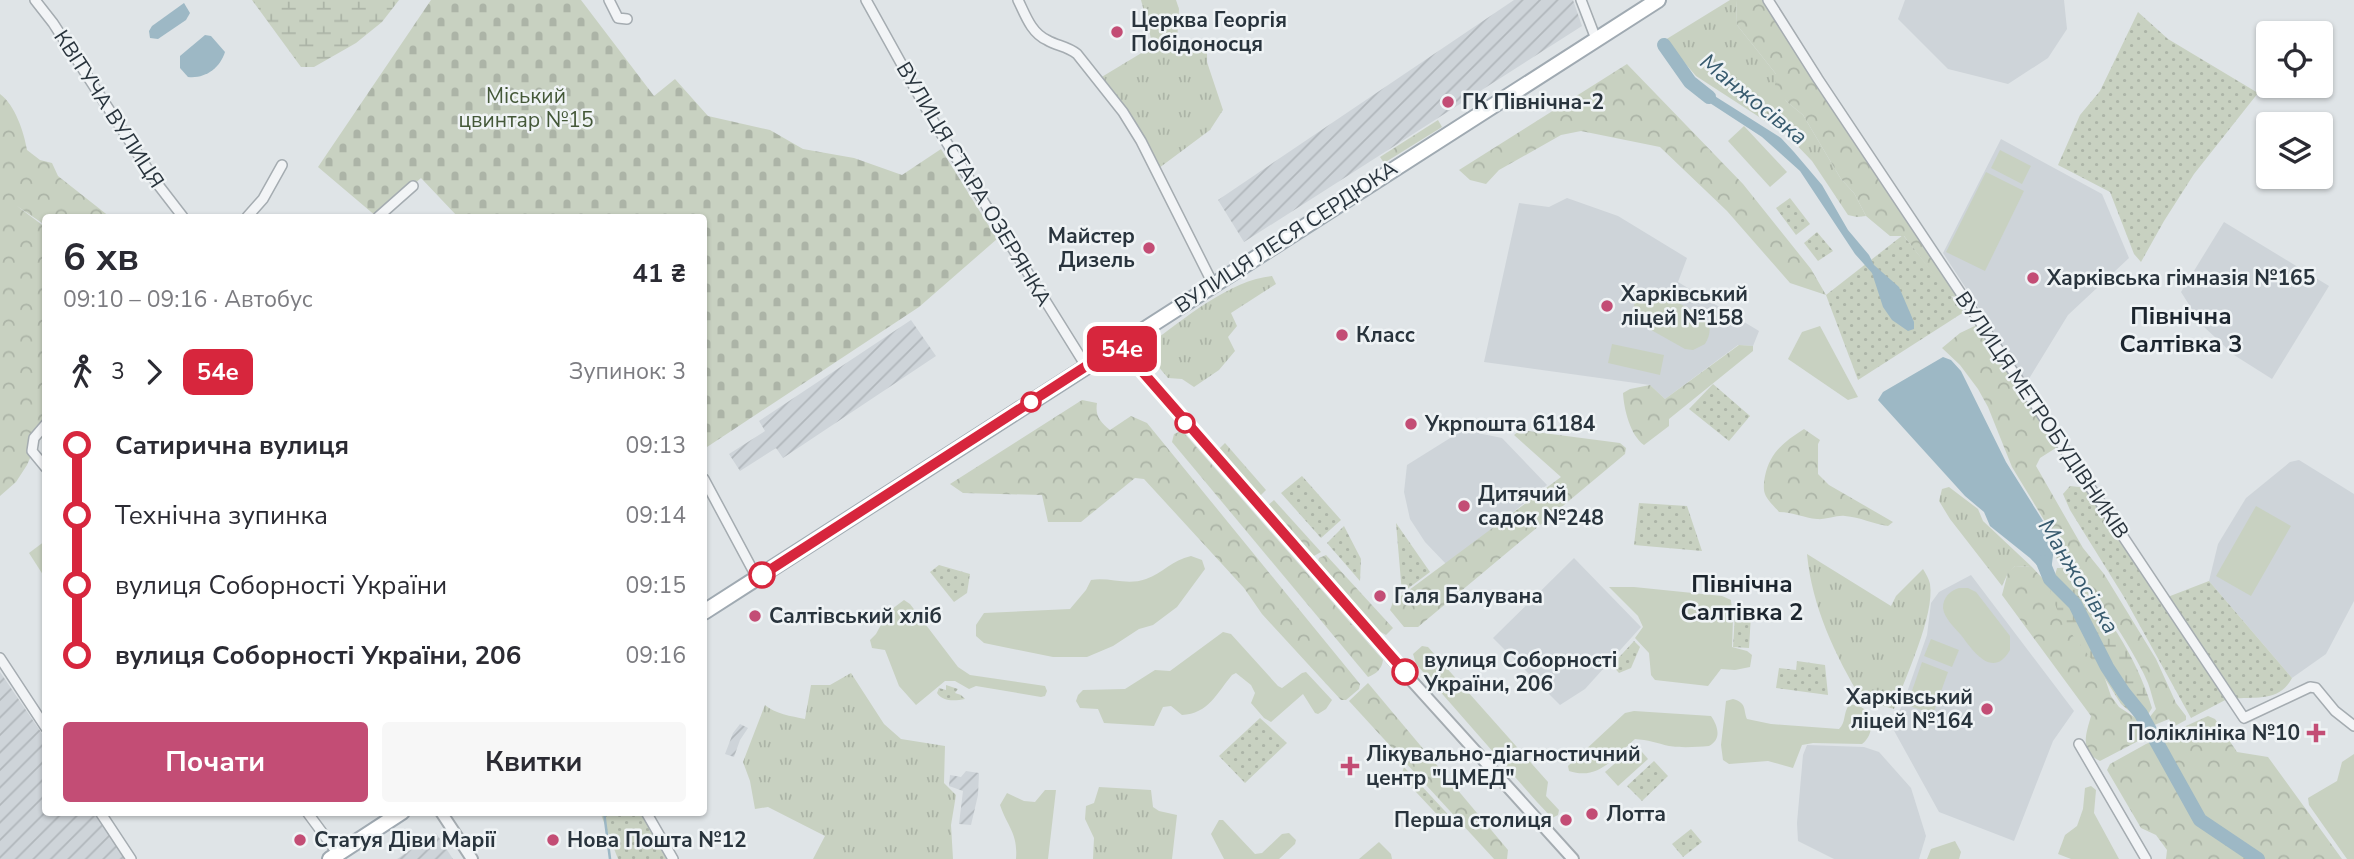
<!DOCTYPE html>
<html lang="uk">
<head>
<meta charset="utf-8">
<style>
	:root { --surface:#fff; --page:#f7f7f7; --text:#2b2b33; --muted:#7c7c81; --accent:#c34d75 }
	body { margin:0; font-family:"Nunito Sans",sans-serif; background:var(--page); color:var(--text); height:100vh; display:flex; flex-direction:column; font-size:26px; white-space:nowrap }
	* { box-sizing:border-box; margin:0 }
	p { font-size:23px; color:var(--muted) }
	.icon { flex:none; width:38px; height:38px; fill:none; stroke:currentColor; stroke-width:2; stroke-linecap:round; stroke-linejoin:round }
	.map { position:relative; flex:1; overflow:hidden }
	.panel { position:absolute; left:42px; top:214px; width:665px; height:602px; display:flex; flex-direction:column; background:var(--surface); border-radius:7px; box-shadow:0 2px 5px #0004 }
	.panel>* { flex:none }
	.badge { padding:0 14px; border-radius:10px; font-size:24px; line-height:46px }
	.tools { position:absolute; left:2256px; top:21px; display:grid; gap:14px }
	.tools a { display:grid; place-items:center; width:77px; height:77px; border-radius:7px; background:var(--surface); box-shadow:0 2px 5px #0004; font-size:35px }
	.map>.badge { position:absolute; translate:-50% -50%; box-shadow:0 0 0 4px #fff }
	.legs { display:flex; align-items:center; gap:10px; height:77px; padding:0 21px; font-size:23px }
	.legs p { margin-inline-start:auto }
	.summary { display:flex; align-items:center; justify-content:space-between; height:119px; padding:0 21px }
	h1 { font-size:38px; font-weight:700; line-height:52px }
	.button { display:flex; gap:14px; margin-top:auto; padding:14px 21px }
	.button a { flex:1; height:80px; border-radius:7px; background:var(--accent); color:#fff; font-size:28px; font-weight:700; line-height:80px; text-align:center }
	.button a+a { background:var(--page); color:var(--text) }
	ul { padding:0 21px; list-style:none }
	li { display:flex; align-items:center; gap:24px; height:70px; font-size:26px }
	li i { display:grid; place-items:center; width:10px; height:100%; margin:0 9px; background:currentColor }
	li i::after { content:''; width:18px; height:18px; margin:-9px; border:5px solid; border-radius:50%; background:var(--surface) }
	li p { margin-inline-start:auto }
	li:first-child i { background:linear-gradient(#0000 50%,currentColor 0) }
	li:last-child i { background:linear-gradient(currentColor 50%,#0000 0) }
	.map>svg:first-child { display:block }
</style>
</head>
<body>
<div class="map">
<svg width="2354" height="859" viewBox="0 0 2354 859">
	<defs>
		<pattern id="industrial-furrows" width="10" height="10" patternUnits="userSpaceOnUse" patternTransform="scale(1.75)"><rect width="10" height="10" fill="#ced4d9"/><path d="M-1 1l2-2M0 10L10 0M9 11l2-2" fill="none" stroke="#b1b7bb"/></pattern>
		<pattern id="grass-tufts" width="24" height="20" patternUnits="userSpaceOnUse" patternTransform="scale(1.75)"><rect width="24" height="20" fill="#c8d1c1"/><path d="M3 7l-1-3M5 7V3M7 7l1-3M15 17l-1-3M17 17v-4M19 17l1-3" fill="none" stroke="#acb4a7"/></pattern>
		<pattern id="forest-crowns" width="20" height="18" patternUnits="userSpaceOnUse" patternTransform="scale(1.75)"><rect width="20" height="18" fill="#c8d1c1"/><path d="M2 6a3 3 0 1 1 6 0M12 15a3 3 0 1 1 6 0" fill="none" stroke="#acb4a7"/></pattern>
		<pattern id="wetland-marsh" width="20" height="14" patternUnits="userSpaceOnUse" patternTransform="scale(1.75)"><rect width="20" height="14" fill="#c8d1c1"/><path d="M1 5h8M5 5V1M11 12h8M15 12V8" fill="none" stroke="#acb4a7"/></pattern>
		<pattern id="cemetery-stones" width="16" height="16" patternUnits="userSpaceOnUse" patternTransform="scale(1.75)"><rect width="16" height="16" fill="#c8d1c1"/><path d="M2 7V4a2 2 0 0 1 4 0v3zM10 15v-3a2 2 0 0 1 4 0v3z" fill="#acb4a7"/></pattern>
		<pattern id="park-dots" width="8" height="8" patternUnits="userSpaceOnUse" patternTransform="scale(1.75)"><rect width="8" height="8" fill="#c8d1c1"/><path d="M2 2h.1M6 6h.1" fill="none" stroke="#acb4a7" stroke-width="1.8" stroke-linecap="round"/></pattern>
	</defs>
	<rect width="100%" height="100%" fill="#dfe4e7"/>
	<g fill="#ced4d9">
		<polygon points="1905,0 2064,0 2067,29 2048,58 2008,84 1948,69 1898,19"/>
		<polygon points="2001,139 2102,194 2129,258 2068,315 2027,382 1943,253"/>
		<polygon points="1567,198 1618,216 1687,258 1678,282 1759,331 1753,346 1738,345 1665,399 1650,385 1484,362 1519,203 1549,207"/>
		<polygon points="2224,222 2329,286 2272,379 2234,355 2202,325 2181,292"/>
		<polygon points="1463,430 1502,438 1547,485 1447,565 1425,542 1410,519 1404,492 1407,465"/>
		<polygon points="2299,460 2354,494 2354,601 2326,654 2292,678 2209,581 2218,544 2246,498 2290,462"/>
		<polygon points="1574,558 1641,627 1585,689 1560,705 1493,638"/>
		<polygon points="1971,575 2074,711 2053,741 2014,841 1939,812 1892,727 1904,701 1927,635 1931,603 1939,592"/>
		<polygon points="1807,745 1864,747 1879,752 1911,788 1926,836 1919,859 1834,859 1798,841 1797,823 1803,755"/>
	</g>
	<g fill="url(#industrial-furrows)">
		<polygon points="1514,0 1573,0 1582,26 1244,242 1218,200"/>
		<polygon points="911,320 936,356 783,458 776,448 740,471 729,454 765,431 759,421"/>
		<polygon points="0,672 45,738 46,812 96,812 128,859 0,859"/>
		<polygon points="740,724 748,728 740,740 734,757 725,754 733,733"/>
		<polygon points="966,771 979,773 978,795 971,825 959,824 963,791 949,786 950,775 961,777"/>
		<polygon points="436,833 453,859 397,859"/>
	</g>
	<g fill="url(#grass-tufts)">
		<polygon points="1141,0 1176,0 1179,9 1177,41 1182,46 1200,43 1207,49 1207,62 1223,110 1210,130 1159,168 1100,78 1153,46"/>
		<polygon points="1730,0 1736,0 1737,25 1776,74 1786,101 1803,115 1841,179 1854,193 1866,216 1857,217 1848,215 1812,161 1787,135 1696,76 1665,40"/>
		<path d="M1272,276L1276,284L1231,313L1237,326L1228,337L1235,351L1219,370L1194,387L1182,379L1168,378C1159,367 1149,358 1151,343C1184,319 1230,280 1272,276Z"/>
		<polygon points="1949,487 1978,509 1983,521 2032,567 2015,566 2008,573 2002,586 1950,519 1939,501 1942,489"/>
		<path d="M1807,554L1891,606L1896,596L1923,569C1926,574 1929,579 1930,584C1935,615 1905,678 1894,709L1862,700C1835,655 1812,607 1807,554Z"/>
		<path d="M851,673L884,724L901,739L945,746L944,783L956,795L951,825L953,859H813L825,836L768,807L755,809L750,781L743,762L765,705C775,714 791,716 805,719L811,685H830Z"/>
		<polygon points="1099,787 1151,790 1153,807 1159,811 1177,815 1172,859 1093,859 1094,838 1085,819 1086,806 1094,803"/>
	</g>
	<g fill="url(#forest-crowns)">
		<polygon points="1736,0 1768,0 1960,292 1956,297 1950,296 1904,236 1890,236 1866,216 1854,193 1841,179 1803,115 1786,101 1775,85 1776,74 1737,25"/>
		<polygon points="1627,64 1743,184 1811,269 1826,295 1790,283 1727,211 1660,147 1581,131 1561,135 1499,170 1486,184 1470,180 1459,170"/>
		<path d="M0,94C15,105 24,132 27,150L40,160L52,163L58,176L110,217H46L45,225L17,206L45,227V424L27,465L16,482L0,496Z"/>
		<polygon points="1438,120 1442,127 1384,163 1380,157"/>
		<path d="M1981,323L2062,444L2040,458L2036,466L2083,548L2104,574L2156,659L2176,703L2186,716V720L2173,727L2169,719L2152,726L2149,718L2156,709C2153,701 2151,691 2148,683C2140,661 2088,577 2069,567C2066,565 2062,565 2059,564L2056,557L2058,543L2012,467L1988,407L1978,389L1960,365L1942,348L1960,333Z"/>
		<path d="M1739,345L1753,346V351L1669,419V426L1644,445C1630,435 1624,409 1623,393L1630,389L1650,385L1665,399Z"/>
		<path d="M1082,400L1097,403C1095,416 1100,422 1110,430L1131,416L1147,423L1360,684L1359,689L1346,700H1341L1262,614L1244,588L1144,479L1135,478L1081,522H1048L1042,495L963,493L950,484Z"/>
		<path d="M1804,429L1820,440L1818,444V474L1829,485L1893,522L1888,526C1873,524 1860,517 1845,516C1836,515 1826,520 1817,519C1804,518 1793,512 1779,512C1775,507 1767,500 1765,494C1763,489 1764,481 1765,476C1770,452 1784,442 1804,429Z"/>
		<polygon points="1520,430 1620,443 1626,448 1625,454 1418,627 1404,627 1390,610 1393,602 1561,477 1514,435"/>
		<path d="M1179,432L1184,433L1383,660C1382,669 1376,674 1368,677L1172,442L1174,434Z"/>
		<polygon points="1225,443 1266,490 1258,498 1218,450"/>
		<polygon points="1274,500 1321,552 1312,557 1267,506"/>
		<polygon points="1326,555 1393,628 1386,635 1379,631 1318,561 1319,558"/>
		<path d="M2015,566L2032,567L2069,607L2102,670L2111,696L2119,707L2142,722L2146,728L2144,738L2100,761C2079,751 2086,734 2091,716L2002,595L2008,572Z"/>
		<polygon points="1368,683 1508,850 1507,859 1494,859 1349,701"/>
		<polygon points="2208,716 2215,719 2237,752 2268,757 2342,859 2166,859 2167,850 2156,835 2141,828 2107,770 2110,764 2146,744"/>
	</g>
	<g fill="url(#wetland-marsh)">
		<polygon points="252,0 399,0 382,22 356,43 314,67 301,67"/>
		<path d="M2057,568H2068C2106,612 2135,653 2152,708L2147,716H2135L2121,704L2097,666L2063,623L2050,593Z"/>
	</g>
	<polygon fill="url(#cemetery-stones)" points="431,0 581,0 654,96 675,79 708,116 770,130 803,149 854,158 902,175 941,149 997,239 919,307 704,449 704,217 458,217 421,178 377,217 318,167"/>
	<g fill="url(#park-dots)">
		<polygon points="2138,12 2168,39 2258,93 2194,174 2164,221 2141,262 2134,254 2110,192 2058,165 2080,115 2100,91"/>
		<polygon points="1790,198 1810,224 1796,235 1776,208"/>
		<polygon points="1817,232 1833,251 1818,261 1804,243"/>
		<polygon points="1903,235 1964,312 1858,380 1826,295"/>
		<polygon points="1713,384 1750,416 1729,441 1689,409"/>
		<polygon points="1302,476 1341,520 1321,538 1281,493"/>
		<polygon points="2070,486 2088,488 2229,698 2191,718 2124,597 2070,510 2063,494"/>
		<polygon points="1639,503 1687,506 1702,551 1634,545"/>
		<polygon points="1396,523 1430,572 1402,593"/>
		<polygon points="1344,526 1361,559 1360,581 1327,543"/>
		<polygon points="939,565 970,574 967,593 954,602 930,572"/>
		<path d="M2209,581L2292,678C2279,703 2256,696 2232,699L2165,598Z"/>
		<polygon points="1735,614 1751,615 1749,648 1733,647"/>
		<polygon points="1634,641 1640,647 1631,668 1619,673 1612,665"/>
		<polygon points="1797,661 1825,665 1828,695 1776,688 1779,668 1796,670"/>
		<path d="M946,685L958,689L955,693L961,695L965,699C955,701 943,702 937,693L939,688L946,690Z"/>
		<polygon points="1260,718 1287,743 1245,783 1219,756"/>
		<polygon points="1654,761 1668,776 1642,801 1627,786"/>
		<polygon points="1404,767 1456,823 1446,824 1401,776"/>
		<polygon points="600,812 646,812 674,859 618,859"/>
		<polygon points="1691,829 1702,842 1683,857 1672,844"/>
	</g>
	<g fill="#c8d1c1">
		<polygon points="1744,126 1787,172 1770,187 1728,141"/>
		<polygon points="2000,150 2031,166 2022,184 1991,168"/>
		<polygon points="1986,172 2024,191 1985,271 1946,252"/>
		<path d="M1650,291H1656L1703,316C1712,325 1711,334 1705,344L1693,350L1685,349L1637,322L1633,311L1635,301Z"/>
		<polygon points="1820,326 1858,397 1848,400 1788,359 1802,332"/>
		<polygon points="1612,344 1664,355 1660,375 1608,363"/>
		<polygon points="2256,506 2291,526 2251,596 2216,576"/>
		<polygon points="45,541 45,578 29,553"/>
		<path d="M1191,556L1202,560L1205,569L1177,607L1153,625L1139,629L1113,646L1087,657H1053L984,643L976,636V625L984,613L1070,609L1086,590L1091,580C1110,577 1127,586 1146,579C1163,573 1172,560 1191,556Z"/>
		<polygon points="1634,587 1722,596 1731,600 1733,619 1732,647 1747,651 1752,655 1750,667 1735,670 1721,669 1708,686 1655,680 1651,675 1649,653 1635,638 1643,627 1638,616 1609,587"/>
		<path d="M1959,588H1968L1976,592L2010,636V650C1993,680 1973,651 1961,635C1955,628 1944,618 1943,608C1943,597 1950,591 1959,588Z"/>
		<polygon points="904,600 910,604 958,667 970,675 1045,686 1047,691 1045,696 1041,697 976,686 969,689 955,681 945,681 916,705 899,686 885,650 872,648 870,640 876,634 888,612"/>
		<path d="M1223,632L1231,634L1278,686L1282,688L1302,673L1306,672L1332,700L1326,709L1318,714L1315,713L1303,694L1271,722L1264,718L1251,703L1255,693L1251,685L1236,673L1232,675C1217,693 1208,714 1182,715L1171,706L1163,707L1154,726L1104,723L1098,709L1080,708L1076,701L1078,695L1083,690L1125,689L1155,670L1170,671Z"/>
		<polygon points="1931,639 1959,650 1952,667 1924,656"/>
		<polygon points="1422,646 1428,647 1548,782 1546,796 1559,810 1558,815 1552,818 1537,802 1416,664 1413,654"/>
		<polygon points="1922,662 1948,672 1933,714 1907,705"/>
		<path d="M1733,699C1747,703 1743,709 1747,719L1771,724L1839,729C1846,723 1843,713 1849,705C1871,702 1879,731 1862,744L1813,743L1802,745L1793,768L1768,761L1729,764L1723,760L1721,745L1726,701Z"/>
		<path d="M1634,711L1711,716C1718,726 1722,739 1709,746C1696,747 1682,748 1669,746C1657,743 1648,740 1635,739C1614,757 1599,781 1569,771L1568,766L1625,713Z"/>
		<polygon points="1636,745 1648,759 1618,786 1605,772"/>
		<polygon points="2354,754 2354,859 2347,859 2309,805 2308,798 2337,781 2342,762"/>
		<polygon points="2091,786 2096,790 2094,813 2119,859 2071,859 2058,854 2065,835 2077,826 2083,809 2085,788"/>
		<path d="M1045,790H1056L1048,859H1016C1018,833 1008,828 1000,805L1007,793L1024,801L1035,802Z"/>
		<polygon points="1219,820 1223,820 1255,854 1262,853 1282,834 1289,833 1296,840 1295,844 1279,859 1224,859 1211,834"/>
		<polygon points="1955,841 1961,852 1959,859 1927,859 1931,849"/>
		<polygon points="1379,842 1391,854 1392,859 1359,859"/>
	</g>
	<g fill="#9db8c5">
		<polygon points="184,3 190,13 186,20 158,39 150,38 149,31 152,26"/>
		<path d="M205,35L211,36L225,52C220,68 205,79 188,77L180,68V56Z"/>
		<polygon points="1694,83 1781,138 1794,152 1822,185 1848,230 1869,255 1874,265 1899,287 1914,322 1914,329 1908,331 1892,320 1883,307 1872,273 1855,254 1800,171 1762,137 1693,92"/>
		<polygon points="1943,357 1951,360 1961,371 2006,462 2055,540 2050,579 2030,558 1990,526 1984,512 1965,496 1878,400 1883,392"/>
	</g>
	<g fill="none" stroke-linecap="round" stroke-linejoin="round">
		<polyline stroke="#9db8c5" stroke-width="2.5" points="604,812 610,859"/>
		<g stroke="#9db8c5" stroke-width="14">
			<polyline points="1664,45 1690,82 1709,97"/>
			<polyline points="2043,562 2050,579 2075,604 2107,667 2124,693 2141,714 2200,820 2258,859"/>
		</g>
		<g stroke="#a5acb1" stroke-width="12">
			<g id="minor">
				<polyline points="35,0 53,23 156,182 183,217"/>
				<polyline points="609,0 618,18 627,19"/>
				<polyline points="866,0 932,119 1086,366"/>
				<path d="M1018,0C1025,14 1031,33 1047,40C1057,46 1067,46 1077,54L1123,112L1141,141L1213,284"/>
				<polyline points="1581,0 1596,39"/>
				<polyline points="1768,0 1818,79 2244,718 2310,687 2316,688 2335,711 2354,726"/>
				<polyline points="247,217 263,199 282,165"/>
				<polyline points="378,217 413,186"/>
				<polyline points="46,424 34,438 32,451 46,468"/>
				<polyline points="704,479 757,578"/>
				<polyline points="0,658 46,728"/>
				<polyline points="2079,744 2146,859"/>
				<polyline points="100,812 131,859"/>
				<polyline points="307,812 338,854"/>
				<polyline points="646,812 673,859"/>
			</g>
		</g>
		<g stroke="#a5acb1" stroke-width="14">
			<g id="tertiary">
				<polyline points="1119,345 1393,660 1573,859"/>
				<polyline points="441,812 472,859"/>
			</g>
		</g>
		<g stroke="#a0aab2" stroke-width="18">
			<g id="primary">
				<polyline points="704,612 1658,0"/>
				<polyline points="330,859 402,812"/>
			</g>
		</g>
		<use href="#minor" stroke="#f2f4f6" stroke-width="9"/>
		<use href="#tertiary" stroke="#f2f4f6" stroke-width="10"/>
		<use href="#primary" stroke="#fff" stroke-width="14"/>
	</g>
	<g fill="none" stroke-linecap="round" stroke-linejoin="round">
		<g stroke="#fff" stroke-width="16">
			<polyline id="line-1" points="762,575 1119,345 1405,672"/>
		</g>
		<use href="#line-1" stroke="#d7263d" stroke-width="10"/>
	</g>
	<g fill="#c34d75" stroke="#eff3f5" stroke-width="2.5">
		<circle cx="1117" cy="32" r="7"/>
		<circle cx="1448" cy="102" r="7"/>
		<circle cx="1149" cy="248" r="7"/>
		<circle cx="2033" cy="278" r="7"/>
		<circle cx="1607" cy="306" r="7"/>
		<circle cx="1342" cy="335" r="7"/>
		<circle cx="1411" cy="424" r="7"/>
		<circle cx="1464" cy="506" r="7"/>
		<circle cx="1380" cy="596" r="7"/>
		<circle cx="755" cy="616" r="7"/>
		<circle cx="1987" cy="709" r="7"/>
		<path d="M2312.5 722.5h7v7h7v7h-7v7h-7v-7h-7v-7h7z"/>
		<path d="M1346.5 755.5h7v7h7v7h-7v7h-7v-7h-7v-7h7z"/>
		<circle cx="1592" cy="814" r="7"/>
		<circle cx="1566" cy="820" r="7"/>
		<circle cx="300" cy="840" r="7"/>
		<circle cx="553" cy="840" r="7"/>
	</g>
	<g fill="#fff" stroke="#d7263d" stroke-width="3.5">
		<circle cx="1031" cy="402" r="9"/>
		<circle cx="1185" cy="423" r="9"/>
		<circle cx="762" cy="575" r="12"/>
		<circle cx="1405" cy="672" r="12"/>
	</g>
	<g text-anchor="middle" stroke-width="5" stroke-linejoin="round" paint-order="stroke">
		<g font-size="21" font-weight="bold" fill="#29343d" stroke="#eff3f5" text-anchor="start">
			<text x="1131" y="27">Церква Георгія<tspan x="1131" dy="24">Побідоносця</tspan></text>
			<text x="1462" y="109">ГК Північна-2</text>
			<text x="1135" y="243" text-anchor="end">Майстер<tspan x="1135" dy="24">Дизель</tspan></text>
			<text x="2047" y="285">Харківська гімназія №165</text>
			<text x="1621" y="301">Харківський<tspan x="1621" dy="24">ліцей №158</tspan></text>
			<text x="1356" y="342">Класс</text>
			<text x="1425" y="431">Укрпошта 61184</text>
			<text x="1478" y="501">Дитячий<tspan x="1478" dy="24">садок №248</tspan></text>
			<text x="1394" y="603">Галя Балувана</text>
			<text x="769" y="623">Салтівський хліб</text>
			<text x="1973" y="704" text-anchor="end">Харківський<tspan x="1973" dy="24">ліцей №164</tspan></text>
			<text x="2300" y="740" text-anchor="end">Поліклініка №10</text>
			<text x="1366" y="761">Лікувально-діагностичний<tspan x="1366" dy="24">центр "ЦМЕД"</tspan></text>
			<text x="1606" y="821">Лотта</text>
			<text x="1552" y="827" text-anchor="end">Перша столиця</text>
			<text x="314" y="847">Статуя Діви Марії</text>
			<text x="567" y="847">Нова Пошта №12</text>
		</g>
		<g font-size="21" fill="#445838" stroke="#eff3f5">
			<text x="526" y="103">Міський<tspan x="526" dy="24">цвинтар №15</tspan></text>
		</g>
		<g font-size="21" fill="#29343d" stroke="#eff3f5">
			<text transform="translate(109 109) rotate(57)" y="7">КВІТУЧА ВУЛИЦЯ</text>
			<text transform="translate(974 184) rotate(59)" y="7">ВУЛИЦЯ СТАРА ОЗЕРЯНКА</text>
			<text transform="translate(1286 237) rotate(-33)" y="7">ВУЛИЦЯ ЛЕСЯ СЕРДЮКА</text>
			<text transform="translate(2042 415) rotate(56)" y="7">ВУЛИЦЯ МЕТРОБУДІВНИКІВ</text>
		</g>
		<g font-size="21" font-weight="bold" fill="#29343d" stroke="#eff3f5" text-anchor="start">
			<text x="1424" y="667">вулиця Соборності<tspan x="1424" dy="24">України, 206</tspan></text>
		</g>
		<g font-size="23" font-style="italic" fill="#375a6e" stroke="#eff3f5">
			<text transform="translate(1754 99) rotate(39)" y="8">Манжосівка</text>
			<text transform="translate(2079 576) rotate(58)" y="8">Манжосівка</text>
		</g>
		<g font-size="24" font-weight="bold" fill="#1c252e" stroke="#eff3f5">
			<text x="2181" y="324">Північна<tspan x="2181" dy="28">Салтівка 3</tspan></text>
			<text x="1742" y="592">Північна<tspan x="1742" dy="28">Салтівка 2</tspan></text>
		</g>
	</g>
</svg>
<div class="tools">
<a><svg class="icon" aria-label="locate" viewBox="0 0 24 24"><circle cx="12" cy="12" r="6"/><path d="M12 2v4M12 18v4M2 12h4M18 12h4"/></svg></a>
<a><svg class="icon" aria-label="layers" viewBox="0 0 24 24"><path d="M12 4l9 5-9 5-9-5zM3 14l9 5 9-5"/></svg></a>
</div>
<b class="badge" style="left:1122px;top:349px;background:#d7263d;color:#fff">54е</b>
<section class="panel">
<div class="summary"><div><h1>6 хв</h1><p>09:10 – 09:16 · Автобус</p></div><b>41 ₴</b></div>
<div class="legs"><svg class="icon" aria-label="walk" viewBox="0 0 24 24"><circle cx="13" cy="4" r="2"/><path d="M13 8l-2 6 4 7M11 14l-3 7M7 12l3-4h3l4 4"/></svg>3<svg class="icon" aria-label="forward" viewBox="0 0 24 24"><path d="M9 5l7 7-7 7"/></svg><b class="badge" style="background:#d7263d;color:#fff">54е</b><p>Зупинок: 3</p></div>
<ul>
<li><i style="color:#d7263d"></i><b>Сатирична вулиця</b><p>09:13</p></li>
<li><i style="color:#d7263d"></i><span>Технічна зупинка</span><p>09:14</p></li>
<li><i style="color:#d7263d"></i><span>вулиця Соборності України</span><p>09:15</p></li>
<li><i style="color:#d7263d"></i><b>вулиця Соборності України, 206</b><p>09:16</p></li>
</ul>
<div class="button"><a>Почати</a><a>Квитки</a></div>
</section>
</div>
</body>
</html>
